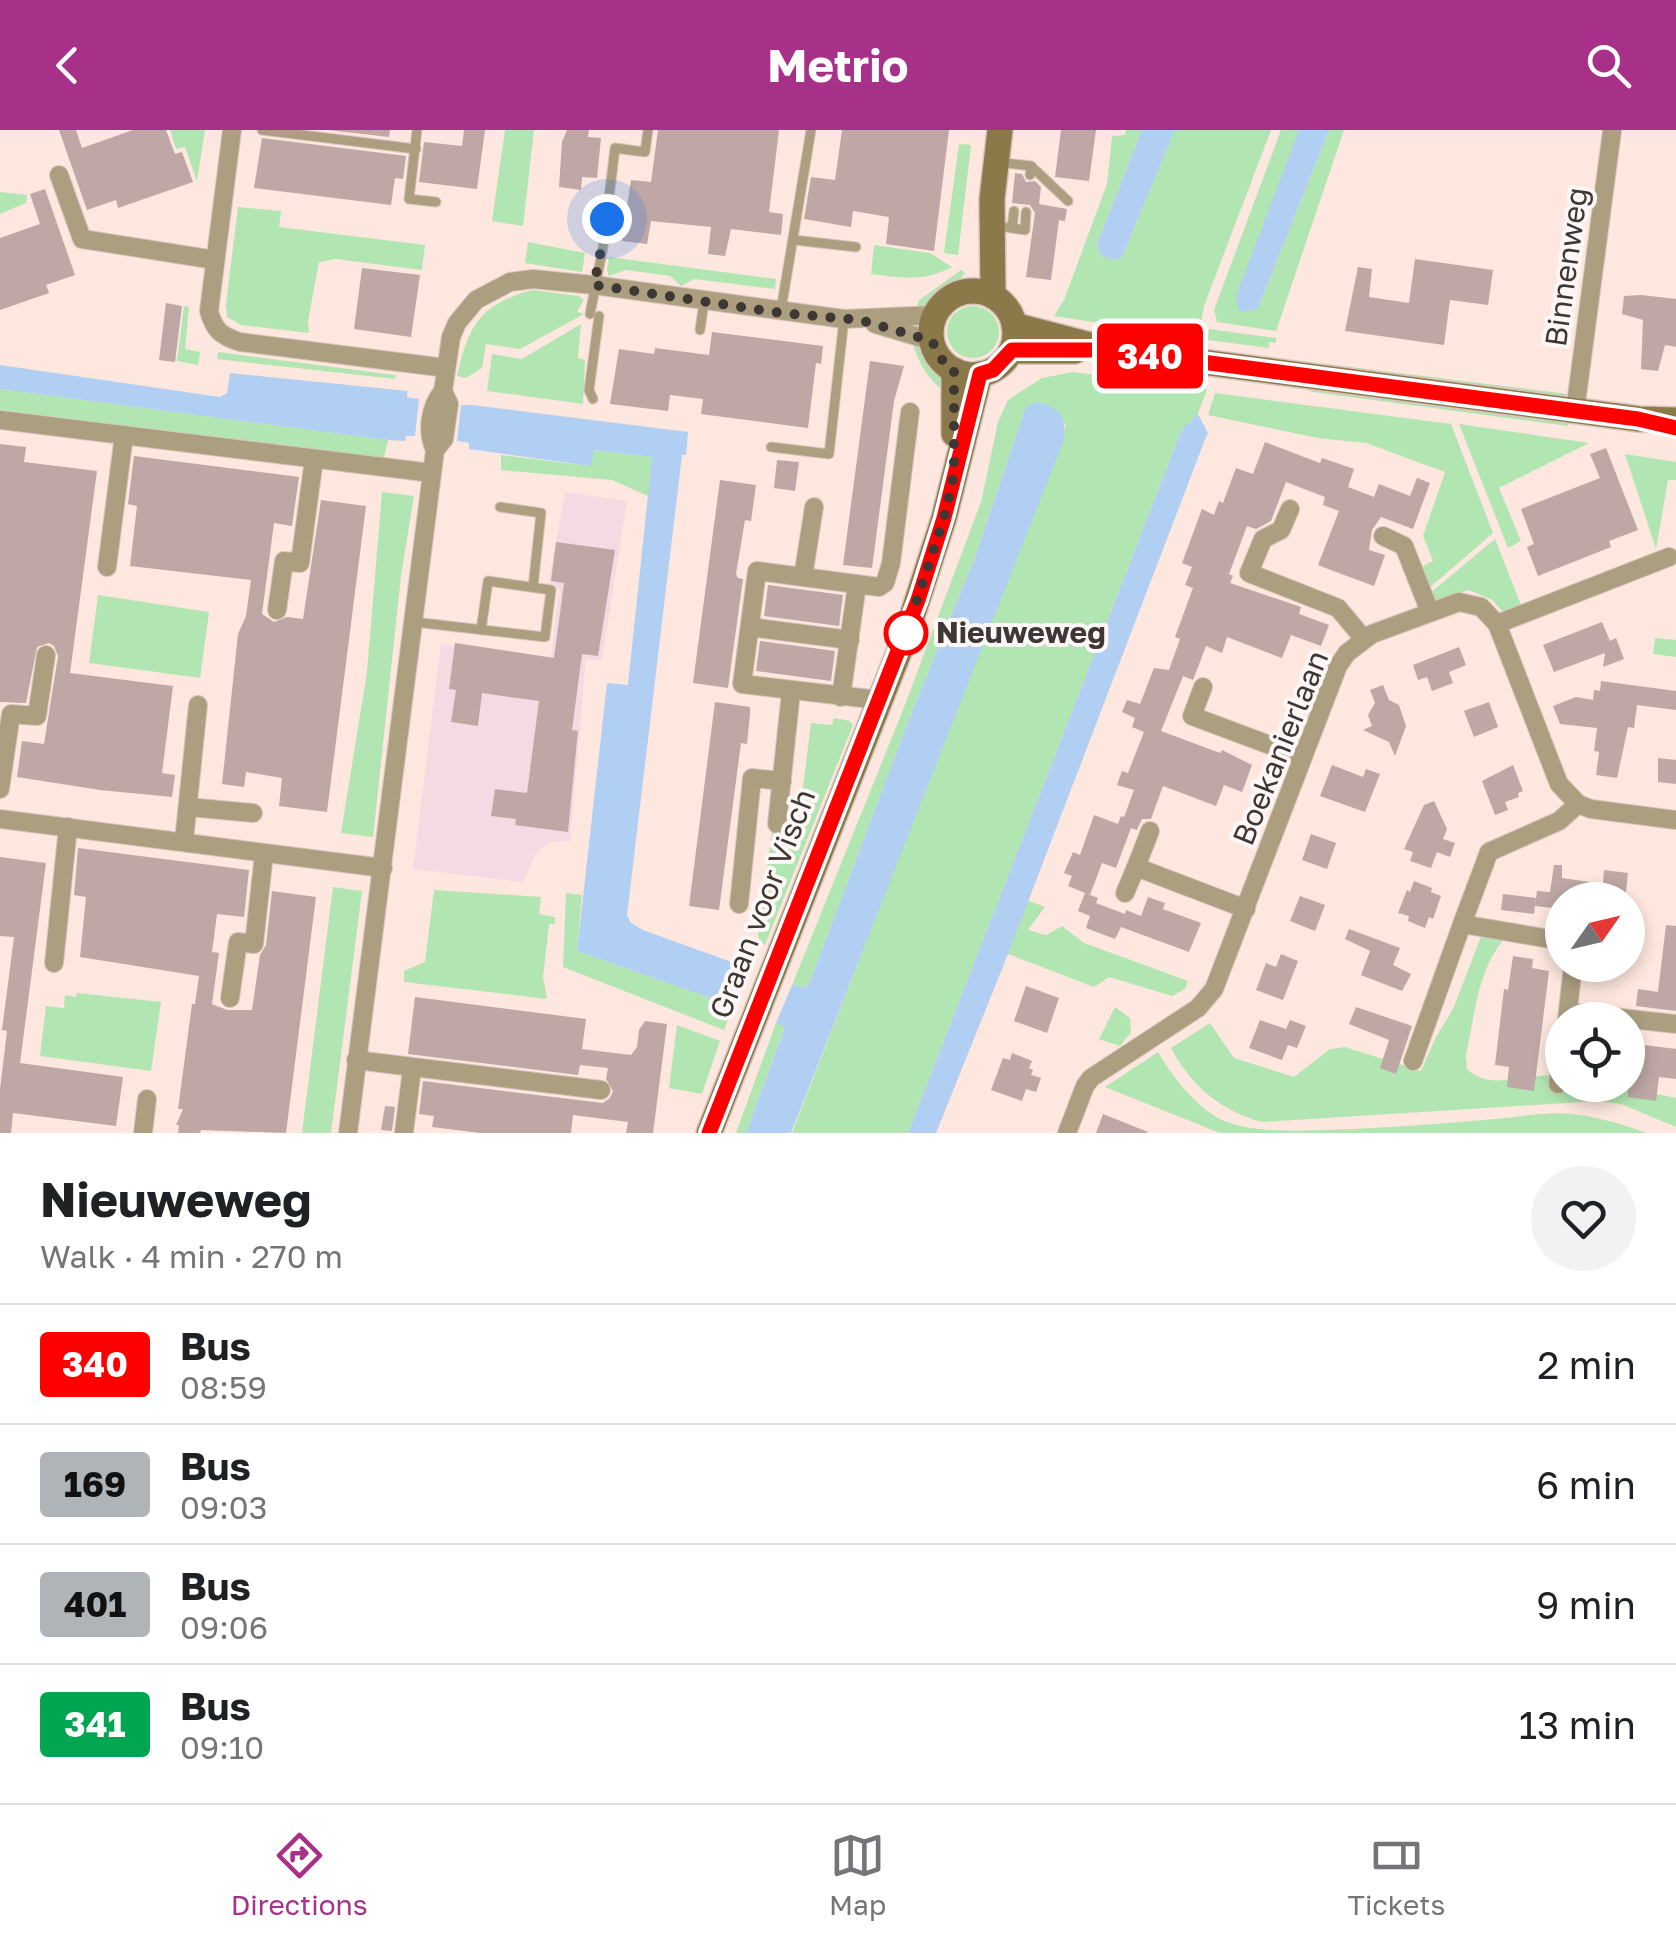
<!DOCTYPE html>
<html lang="en">
<head>
<meta charset="utf-8">
<style>
	:root { --surface:#fff; --page:#f2f2f2; --text:#202124; --muted:#757577; --line:#e0e0e0; --accent:#a73189 }
	body { margin:0; font-family:"Golos Text",sans-serif; background:var(--page); color:var(--text); height:100vh; display:flex; flex-direction:column; font-size:38px; white-space:nowrap }
	* { box-sizing:border-box; margin:0 }
	p { font-size:32px; color:var(--muted) }
	.icon { flex:none; width:55px; height:55px; fill:none; stroke:currentColor; stroke-width:2; stroke-linecap:round; stroke-linejoin:round }
	.map { position:relative; height:1003px; overflow:hidden }
	.drawer { display:flex; flex-direction:column; background:var(--surface); flex:1 }
	.drawer>* { flex:none }
	.badge { padding:0 20px; border-radius:8px; font-size:35px; line-height:65px }
	.needle { width:65px; rotate:56deg }
	.controls { position:absolute; left:1545px; top:752px; display:grid; gap:20px }
	.controls a { display:grid; place-items:center; width:100px; height:100px; border-radius:50%; background:var(--surface); box-shadow:0 5px 15px #0003; font-size:50px }
	.you { position:absolute; width:50px; height:50px; margin:-25px; border:8px solid #fff; border-radius:50%; background:#1a73e8; box-shadow:0 0 0 15px #1a73e833 }
	.map>.badge { position:absolute; translate:-50% -50%; box-shadow:0 0 0 5px #fff }
	.round { display:grid; place-items:center; flex:none; width:105px; height:105px; border-radius:52px; background:var(--page) }
	.summary { display:flex; align-items:center; justify-content:space-between; height:170px; padding:0 40px }
	h1 { font-size:48px; font-weight:700; line-height:75px }
	ul { padding:0; list-style:none }
	li { display:flex; align-items:center; gap:30px; height:120px; padding:0 40px; border-top:2px solid var(--line) }
	li div { flex:1 }
	li b { display:block; font-size:38px }
	li em { font-style:normal }
	li .badge { min-width:110px; font-weight:700; text-align:center }
	header { display:flex; justify-content:space-between; align-items:center; height:130px; padding:0 40px; background:var(--accent); color:#fff; font-size:45px; font-weight:700 }
	.tabs { display:flex; justify-content:space-around; align-items:center; height:140px; border-top:2px solid var(--line); background:var(--surface); font-size:28px; color:var(--muted) }
	.tabs a { display:grid; justify-items:center; gap:5px }
	.tabs .active { color:var(--accent) }
	.map>svg:first-child { display:block }
</style>
</head>
<body>
<header><svg class="icon" aria-label="back" viewBox="0 0 24 24"><path d="M15 5l-7 7 7 7"/></svg>Metrio<svg class="icon" aria-label="search" viewBox="0 0 24 24"><circle cx="10" cy="10" r="6"/><path d="M15 15l6 6"/></svg></header>
<div class="map">
<svg width="1676" height="1003" viewBox="0 0 1676 1003">
	<rect width="100%" height="100%" fill="#fde7de"/>
	<polygon fill="#f4dbe3" points="565,362 627,371 602,530 586,529 570,711 550,712 536,723 523,752 413,739 441,514 551,527 559,458 548,456"/>
	<g fill="#b1e5b1">
		<polygon points="170,0 205,0 197,51 185,17 176,19"/>
		<polygon points="505,0 534,0 523,96 492,91"/>
		<polygon points="1126,0 1142,0 1097,114 1101,126 1116,130 1122,127 1175,0 1271,0 1204,176 1200,199 1189,207 1054,186 1064,170 1107,54 1112,6 1125,5"/>
		<polygon points="1281,0 1299,0 1258,178 1329,0 1344,0 1276,201 1217,192 1214,180"/>
		<polygon points="959,14 971,15 958,125 944,123"/>
		<polygon points="0,62 27,65 26,73 0,84"/>
		<polygon points="238,77 281,81 279,97 425,115 422,140 336,129 319,132 308,191 309,203 241,195 227,187 226,174"/>
		<polygon points="528,112 585,123 582,142 525,133"/>
		<path d="M874,115L930,123L952,137C924,152 901,148 871,144Z"/>
		<polygon points="609,127 776,149 775,159 694,149 681,156 670,146 626,140 609,146 607,140"/>
		<path d="M961,140L965,143C953,159 936,172 918,179V171Z"/>
		<path d="M532,160L579,166L584,170L577,182L584,184L520,219L486,214L482,238L466,248L457,246C469,195 479,175 532,160Z"/>
		<circle cx="973" cy="202" r="26"/>
		<polygon points="184,176 189,177 185,219 200,222 198,235 177,231"/>
		<polygon points="581,194 578,228 585,230 583,274 487,261 492,224 522,229"/>
		<polygon points="1209,199 1276,208 1276,213 1269,212 1269,218 1208,210"/>
		<path d="M912,210L921,216L943,243L942,259C927,249 916,228 912,210Z"/>
		<polygon points="218,222 395,245 396,245 395,249 217,229"/>
		<polygon points="1326,234 1568,264 1560,270 1300,235"/>
		<polygon points="1073,242 1207,259 1198,284 1182,299 908,1003 792,1003 1066,296 1056,280 1026,278 974,430 910,587 809,854 804,858 792,855 903,580 981,372 998,292 1008,270 1042,248"/>
		<polygon points="1296,255 1569,288 1568,296 1313,262"/>
		<polygon points="0,259 388,310 383,332 0,281"/>
		<polygon points="1215,263 1451,294 1493,403 1428,459 1419,438 1433,431 1423,406 1445,342 1366,313 1318,308 1208,285"/>
		<polygon points="1459,294 1589,313 1499,358 1521,411 1508,418"/>
		<polygon points="593,320 653,327 648,366 612,350 501,340 501,325 590,336"/>
		<polygon points="1625,324 1676,332 1676,350 1668,350 1656,419"/>
		<polygon points="382,362 414,366 401,446 373,707 341,703 367,542"/>
		<polygon points="1495,409 1521,475 1503,482 1492,470 1469,460 1433,471 1430,463"/>
		<polygon points="98,465 209,482 200,548 89,533"/>
		<polygon points="1655,508 1676,510 1676,527 1653,524"/>
		<polygon points="834,588 850,591 853,595 765,815 760,813 758,805 773,694 798,697 811,593 832,595"/>
		<polygon points="333,757 362,761 331,1003 302,1003"/>
		<polygon points="434,760 541,767 539,784 555,787 555,794 549,794 543,847 547,869 404,852 404,841 425,832"/>
		<polygon points="566,763 582,765 577,821 733,876 724,900 563,837"/>
		<polygon points="1027,770 1045,777 1028,800 1046,805 1062,796 1084,813 1188,851 1185,859 1172,866 1109,847 1094,857 1008,824"/>
		<path d="M1484,799L1509,804C1478,834 1475,884 1466,925L1467,939C1491,963 1531,941 1559,946L1562,955H1612L1676,968V997L1621,974L1598,971L1263,992C1222,982 1191,956 1171,918L1210,893L1234,928L1294,947L1330,919L1345,917L1421,941L1436,907L1453,879Z"/>
		<polygon points="77,863 161,872 151,941 40,926 46,876 64,878 65,865 76,867"/>
		<polygon points="1115,877 1130,888 1131,902 1120,916 1099,909"/>
		<polygon points="776,893 785,896 746,1003 736,1003"/>
		<polygon points="677,895 720,911 702,964 669,958"/>
		<path d="M1158,922C1173,947 1193,974 1220,989C1250,1003 1293,1001 1326,1000C1383,998 1439,994 1495,989C1521,987 1547,981 1572,984C1598,987 1623,994 1647,1003H1220L1105,957Z"/>
	</g>
	<g fill="#b0cff3">
		<polygon points="1142,0 1175,0 1122,127 1116,130 1101,126 1097,114"/>
		<polygon points="1299,0 1329,0 1258,178 1247,182 1239,181 1236,166"/>
		<polygon points="0,235 220,267 227,263 230,243 408,261 408,267 688,302 686,325 682,325 627,785 631,793 643,800 748,838 733,876 577,821 607,553 628,555 652,327 594,320 591,336 469,319 469,313 407,306 405,311 388,310 0,259"/>
		<path d="M1037,272C1061,277 1068,289 1063,312L791,1003H746L785,897L776,893L792,855L804,858L809,854L910,587L974,430L1026,277Z"/>
		<polygon points="1198,284 1208,303 1206,307 1008,824 936,1003 908,1003 1182,299"/>
	</g>
	<polygon fill="#fde7de" points="408,256 413,263 472,270 471,275 461,275 457,311 469,313 469,324 464,318 456,316 411,311 405,316 406,306 415,306 419,269 407,267"/>
	<g fill="#bea7a5">
		<polygon points="59,0 76,0 82,18 133,0 166,0 175,24 182,22 193,52 118,78 116,70 87,80"/>
		<polygon points="328,0 390,0 389,7"/>
		<polygon points="464,0 485,0 477,59 419,52 424,12 462,16"/>
		<polygon points="567,0 589,0 588,7 601,8 597,48 582,47 581,60 559,57 562,12"/>
		<polygon points="658,0 779,0 769,82 783,84 781,105 731,99 725,126 708,124 711,97 651,91 647,114 622,111 631,50 651,52"/>
		<polygon points="842,0 949,0 934,121 886,114 889,87 853,81 851,97 804,89 811,47 835,50"/>
		<polygon points="1061,0 1096,0 1089,51 1055,47"/>
		<polygon points="262,8 406,26 403,49 395,48 391,75 254,58"/>
		<polygon points="1015,43 1022,44 1026,52 1035,51 1041,57 1039,74 1067,79 1065,91 1059,90 1051,150 1026,147 1035,83 1030,75 1012,73"/>
		<polygon points="45,59 75,145 46,155 49,163 0,180 0,108 40,94 30,64"/>
		<polygon points="1415,129 1493,140 1488,175 1450,170 1444,215 1345,201 1358,137 1372,139 1369,167 1409,173"/>
		<polygon points="362,138 420,145 411,207 354,199"/>
		<polygon points="1641,165 1676,169 1676,217 1665,215 1658,241 1641,239 1643,190 1622,184 1624,166"/>
		<polygon points="166,173 182,176 175,232 159,230"/>
		<polygon points="712,202 823,216 821,234 816,233 808,298 701,284 703,269 670,265 668,281 610,274 619,219 654,224 655,218 709,225"/>
		<polygon points="870,231 904,236 894,271 872,438 843,435"/>
		<polygon points="1265,312 1320,333 1322,328 1354,339 1348,357 1374,367 1379,354 1410,366 1417,348 1430,353 1413,399 1381,387 1372,400 1369,420 1385,425 1374,456 1336,442 1318,435 1339,381 1323,375 1325,367 1286,352 1271,391 1256,399 1247,396 1229,444 1233,446 1230,453 1301,477 1299,484 1329,495 1321,516 1291,505 1282,528 1227,507 1222,523 1206,516 1193,550 1183,546 1161,601 1220,623 1222,620 1252,635 1242,662 1224,655 1216,676 1163,656 1151,689 1142,689 1137,700 1131,698 1116,738 1102,733 1090,765 1068,756 1072,746 1064,743 1073,722 1080,725 1094,685 1118,694 1121,686 1124,687 1134,660 1117,655 1122,641 1128,643 1144,602 1132,597 1135,588 1122,582 1127,570 1140,574 1154,538 1169,540 1180,509 1175,507 1193,458 1185,455 1192,437 1182,433 1202,379 1214,385 1219,371 1223,373 1236,338 1253,344"/>
		<polygon points="0,314 26,317 24,332 97,341 70,543 173,556 162,643 175,645 172,667 100,660 17,647 22,611 44,614 58,526 54,516 49,513 37,517 26,573 0,572"/>
		<polygon points="1606,318 1638,400 1609,411 1611,417 1538,446 1527,417 1534,414 1521,379 1600,348 1590,324"/>
		<polygon points="134,326 299,347 292,396 274,393 262,484 274,492 287,487 303,489 321,370 366,376 327,682 279,676 282,648 246,642 244,657 222,654 238,504 246,486 251,450 130,436 137,376 128,374"/>
		<polygon points="777,330 799,332 795,361 774,358"/>
		<polygon points="720,350 756,355 751,391 745,390 736,444 738,448 743,449 728,558 693,553"/>
		<polygon points="556,412 615,420 598,526 582,524 572,600 578,601 568,702 515,695 516,689 491,686 495,659 527,663 539,571 482,563 478,596 451,592 456,560 449,559 455,513 554,528 564,453 551,451"/>
		<polygon points="768,455 843,465 839,496 764,486"/>
		<polygon points="1602,492 1610,511 1616,508 1624,529 1603,537 1605,523 1554,542 1543,515"/>
		<polygon points="760,511 835,521 831,551 756,541"/>
		<polygon points="1459,517 1466,535 1449,542 1453,553 1432,561 1427,547 1418,550 1413,535"/>
		<polygon points="1601,551 1676,561 1676,580 1637,575 1634,598 1628,597 1617,648 1596,645 1599,622 1594,621 1597,598 1560,594 1553,576 1576,567 1593,570 1594,560 1600,561"/>
		<polygon points="1383,555 1389,570 1399,575 1406,596 1395,626 1389,612 1363,600 1372,596 1368,585 1375,573 1370,560"/>
		<polygon points="715,572 750,577 750,584 747,614 741,613 719,780 689,776"/>
		<polygon points="1489,572 1498,597 1474,607 1464,581"/>
		<polygon points="1658,628 1676,630 1676,654 1658,652"/>
		<polygon points="1332,635 1363,647 1366,639 1380,644 1365,682 1320,666"/>
		<polygon points="1513,635 1523,661 1518,663 1519,667 1505,672 1508,680 1495,685 1482,651"/>
		<polygon points="1434,671 1447,699 1443,709 1455,713 1450,727 1437,722 1431,738 1410,731 1413,722 1404,719 1424,675"/>
		<polygon points="1311,704 1336,713 1327,739 1302,730"/>
		<polygon points="78,718 249,740 244,787 217,784 212,822 219,823 212,874 227,880 252,880 260,825 266,815 272,761 316,767 286,1003 201,1000 200,1003 178,1003 179,995 176,995 183,979 178,979 179,972 192,874 195,874 199,846 80,827 86,767 74,765"/>
		<polygon points="0,727 46,733 20,933 123,947 116,996 13,983 11,1003 0,1003 0,959 7,901 2,900 14,807 0,806"/>
		<polygon points="1554,735 1562,735 1562,748 1603,754 1604,740 1628,743 1625,770 1562,770 1562,779 1535,776 1537,761 1550,762"/>
		<polygon points="1414,751 1432,758 1431,762 1441,766 1433,789 1429,787 1425,798 1408,791 1409,786 1398,783 1407,760 1410,762"/>
		<polygon points="1085,763 1098,768 1096,773 1125,784 1126,780 1141,786 1148,767 1165,773 1163,779 1201,793 1189,822 1121,797 1115,809 1086,798 1090,786 1078,781"/>
		<polygon points="1503,764 1536,768 1534,784 1501,780"/>
		<polygon points="1300,766 1325,775 1315,801 1290,791"/>
		<polygon points="1666,795 1676,796 1676,881 1636,876 1638,859 1658,862"/>
		<polygon points="1349,799 1400,818 1393,835 1411,844 1402,861 1361,845 1370,821 1345,809"/>
		<polygon points="1281,824 1298,831 1283,870 1256,860 1266,833 1276,837"/>
		<polygon points="1513,826 1533,829 1532,838 1549,841 1534,961 1507,957 1509,937 1495,935 1504,859 1508,860"/>
		<polygon points="1026,856 1059,868 1047,903 1014,891"/>
		<polygon points="415,867 586,889 582,919 631,925 637,917 639,900 645,891 667,894 653,1003 626,1003 628,992 573,985 571,1003 480,1003 432,997 434,986 419,984 423,951 603,973 610,968 613,961 606,949 608,938 580,935 578,945 408,924"/>
		<polygon points="1356,877 1412,896 1396,944 1380,938 1389,910 1349,894"/>
		<polygon points="1260,890 1286,899 1290,890 1306,896 1297,918 1288,915 1282,930 1249,918"/>
		<polygon points="1629,913 1676,919 1676,949 1659,947 1656,971 1628,967"/>
		<polygon points="1012,923 1032,931 1029,938 1033,940 1031,945 1041,948 1036,962 1026,959 1022,971 991,960 1003,928 1010,930"/>
		<polygon points="385,976 395,977 392,1001 381,1000"/>
		<polygon points="1103,984 1148,1002 1147,1003 1096,1003"/>
	</g>
	<g fill="none" stroke-linecap="round" stroke-linejoin="round">
		<g stroke="#d7c4bc" stroke-width="11">
			<g id="lane">
				<polyline points="262,0 416,19"/>
				<polyline points="417,0 409,69 436,72"/>
				<polyline points="998,32 1031,36 1030,45"/>
				<polyline points="1031,36 1068,71"/>
				<polyline points="998,96 1025,100 1026,82"/>
				<polyline points="1012,98 1014,81"/>
				<polyline points="794,110 856,117"/>
				<polyline points="781,180 811,0"/>
				<polyline points="590,184 603,117 615,18 645,22 648,0"/>
				<polyline points="700,200 704,172"/>
				<polyline points="593,269 589,260 599,186"/>
				<polyline points="771,317 829,324 844,189"/>
				<polyline points="500,377 541,383 533,457"/>
				<polyline points="414,492 545,507 551,460 488,451 481,500"/>
			</g>
		</g>
		<g stroke="#d7c4bc" stroke-width="20">
			<g id="street">
				<path d="M232,0L209,181C214,200 221,206 240,212L446,238"/>
				<polyline points="59,45 82,109 215,130"/>
				<polyline points="875,194 932,211"/>
				<polyline points="1575,281 1612,1"/>
				<polyline points="0,290 432,343"/>
				<polyline points="435,320 444,309 449,274 443,261 451,207 457,193 476,170 510,152 533,149 594,155 844,189 935,185"/>
				<polyline points="1290,379 1281,400 1263,409 1249,443 1338,478 1364,509"/>
				<polyline points="1383,406 1404,416 1430,482"/>
				<polyline points="107,437 124,305"/>
				<polyline points="803,447 814,377"/>
				<polyline points="277,480 284,431 300,433 314,329"/>
				<polyline points="1497,494 1669,427"/>
				<polyline points="750,497 850,510"/>
				<polyline points="1203,557 1192,586 1302,627"/>
				<polyline points="841,567 857,455"/>
				<polyline points="879,570 742,554 757,441 879,457 885,453 891,433 910,282"/>
				<polyline points="0,659 11,584 37,586 46,525"/>
				<polyline points="188,677 253,683"/>
				<polyline points="0,689 383,738"/>
				<polyline points="777,694 791,562"/>
				<polyline points="1150,701 1136,737 1246,779"/>
				<polyline points="184,711 198,575"/>
				<polyline points="1125,763 1136,737"/>
				<polyline points="739,774 752,648 782,651"/>
				<polyline points="1562,811 1462,794 1489,722 1559,691 1578,674"/>
				<polyline points="54,833 68,697"/>
				<polyline points="230,868 238,812 254,814 264,724"/>
				<polyline points="1568,882 1676,894"/>
				<polyline points="1567,889 1573,835"/>
				<polyline points="356,930 601,960"/>
				<polyline points="1413,931 1462,794"/>
				<polyline points="1558,954 1562,924"/>
				<polyline points="404,1002 412,939"/>
				<polyline points="143,1003 147,969"/>
				<path d="M348,1003L435,320C426,301 430,277 443,261"/>
				<polyline points="1067,1003 1085,956 1091,948 1198,878 1214,859 1338,536 1347,523 1372,504 1459,472 1481,477 1497,494 1559,654 1578,674 1591,679 1676,690"/>
			</g>
		</g>
		<g stroke="#d7c4bc" stroke-width="28">
			<g id="secondary">
				<circle cx="973" cy="203" r="42"/>
				<polyline points="993,166 992,69 1000,0"/>
				<polyline points="1014,195 1110,220 1639,289 1676,290"/>
				<polyline points="1011,221 1075,221"/>
				<polyline points="954,240 954,304"/>
				<polyline points="709,1003 907,502 944,388 980,244"/>
			</g>
		</g>
		<use href="#lane" stroke="#ab9f80" stroke-width="9"/>
		<use href="#street" stroke="#ab9f80" stroke-width="18"/>
		<use href="#secondary" stroke="#8c794a" stroke-width="25"/>
	</g>
	<g fill="none" stroke-linecap="round" stroke-linejoin="round">
		<g stroke="#fff" stroke-width="22">
			<polyline id="line" points="709,1003 918,470 944,388 980,244 993,240 1012,220 1110,220 1638,289 1676,298"/>
		</g>
		<use href="#line" stroke="#f00" stroke-width="15"/>
		<polyline stroke="#3f3733" stroke-width="10" stroke-dasharray="0 18" points="607,89 594,155 781,183 860,190 932,211 944,233 954,240 954,344 944,388 906,503"/>
	</g>
	<circle fill="#fff" stroke="#f00" stroke-width="5" cx="906" cy="503" r="20"/>
	<g text-anchor="middle" stroke-width="8" stroke-linejoin="round" paint-order="stroke">
		<g font-size="30" fill="#3f3733" stroke="#fdf8f7">
			<text transform="translate(1567 137) rotate(-82)" y="10">Binnenweg</text>
			<text transform="translate(1281 618) rotate(-68)" y="10">Boekanierlaan</text>
			<text transform="translate(763 774) rotate(-69)" y="10">Graan voor Visch</text>
		</g>
		<g font-size="30" font-weight="bold" fill="#3f3733" stroke="#fdf8f7" text-anchor="start">
			<text x="936" y="513">Nieuweweg</text>
		</g>
	</g>
</svg>
<div class="controls">
<a><svg class="needle" viewBox="-14 -14 28 28"><path d="M0-13l5 13h-10z" fill="#e53935"/><path d="M0 13l5-13h-10z" fill="#757577"/></svg></a>
<a><svg class="icon" aria-label="locate" viewBox="0 0 24 24"><circle cx="12" cy="12" r="6"/><path d="M12 2v4M12 18v4M2 12h4M18 12h4"/></svg></a>
</div>
<div class="you" style="left:607px;top:89px"></div>
<b class="badge" style="left:1150px;top:226px;background:#f00;color:#fff">340</b>
</div>
<section class="drawer">
<div class="summary"><div><h1>Nieuweweg</h1><p>Walk · 4 min · 270 m</p></div><a class="round"><svg class="icon" aria-label="heart" viewBox="0 0 24 24"><path d="M12 20l-8-8c-3-5 5-10 8-4 3-6 11-1 8 4z"/></svg></a></div>
<ul>
<li><span class="badge" style="background:#f00;color:#fff">340</span><div><b>Bus</b><p>08:59</p></div><em>2 min</em></li>
<li><span class="badge" style="background:#afb4b9;color:#111">169</span><div><b>Bus</b><p>09:03</p></div><em>6 min</em></li>
<li><span class="badge" style="background:#afb4b9;color:#111">401</span><div><b>Bus</b><p>09:06</p></div><em>9 min</em></li>
<li><span class="badge" style="background:#00a651;color:#fff">341</span><div><b>Bus</b><p>09:10</p></div><em>13 min</em></li>
</ul>
</section>
<nav class="tabs">
<a class="active"><svg class="icon" aria-label="directions" viewBox="0 0 24 24"><path d="M12 3l9 9-9 9-9-9zM9 14v-3h6M13 9l2 2-2 2"/></svg>Directions</a>
<a><svg class="icon" aria-label="map" viewBox="0 0 24 24"><path d="M3 6l6-2 6 2 6-2v14l-6 2-6-2-6 2zM9 4v14M15 6v14"/></svg>Map</a>
<a><svg class="icon" aria-label="tickets" viewBox="0 0 24 24"><path d="M3 7h18v10H3zM15 7v10"/></svg>Tickets</a>
</nav>
</body>
</html>
